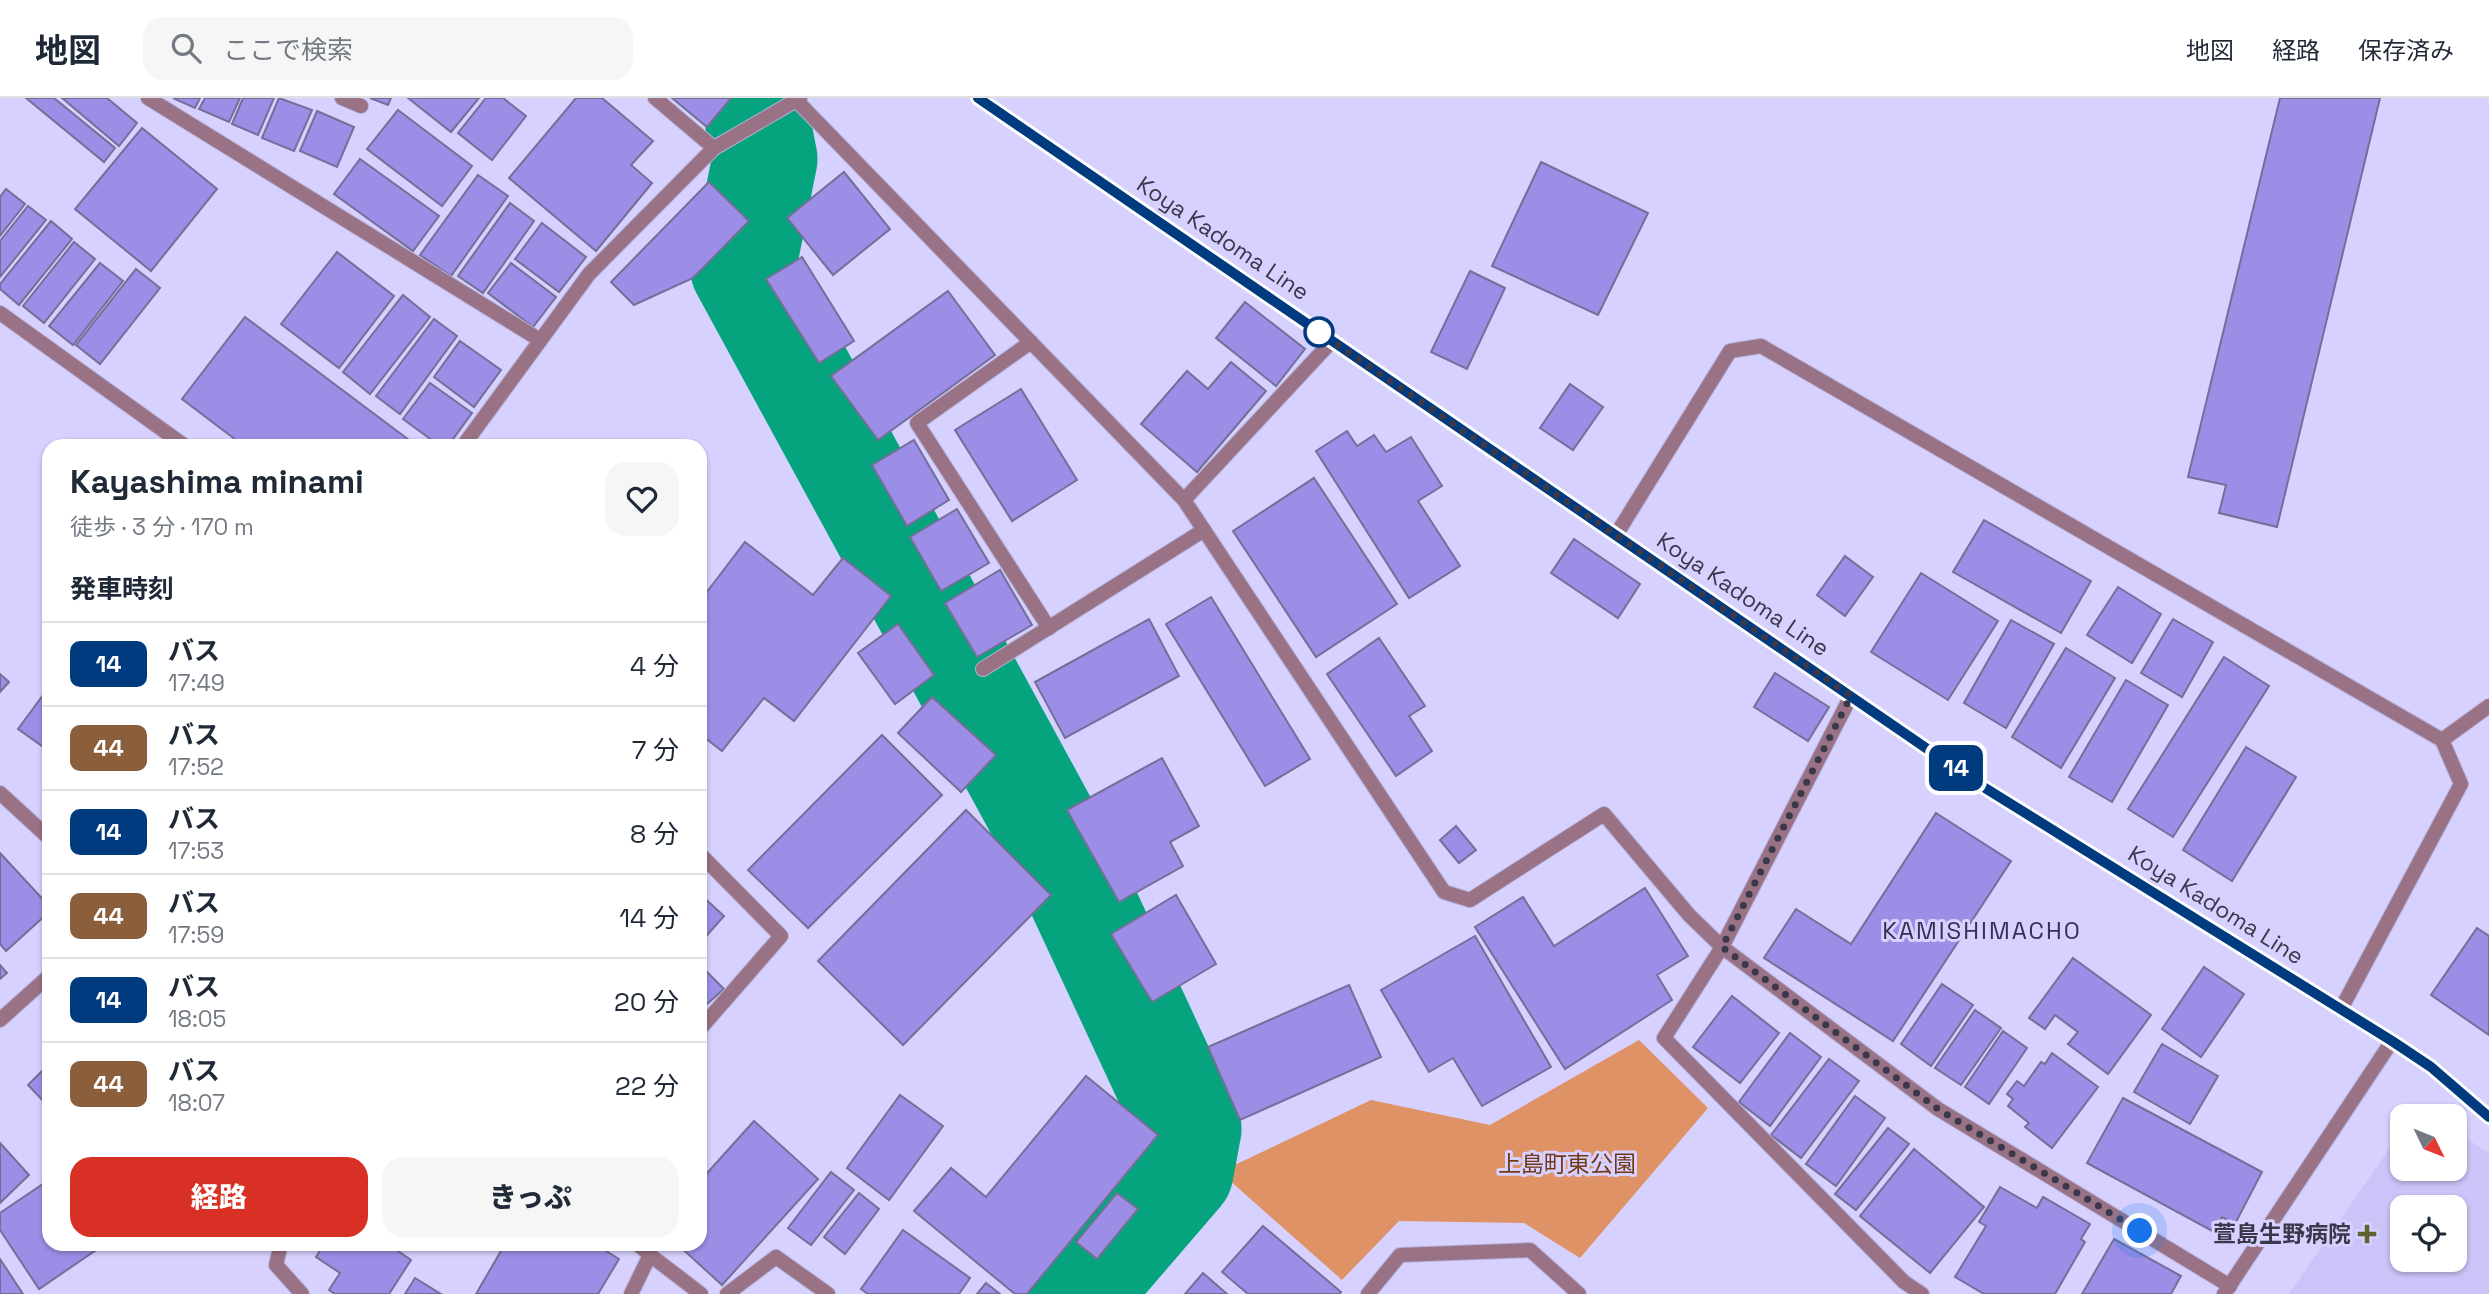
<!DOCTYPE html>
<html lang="ja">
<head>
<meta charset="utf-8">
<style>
	:root { --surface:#fff; --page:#f6f6f7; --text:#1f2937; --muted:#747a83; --line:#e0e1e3; --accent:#d93025 }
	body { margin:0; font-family:"Space Grotesk","Noto Sans JP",sans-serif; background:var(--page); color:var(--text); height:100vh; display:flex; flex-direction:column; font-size:26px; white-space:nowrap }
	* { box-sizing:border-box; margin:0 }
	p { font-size:23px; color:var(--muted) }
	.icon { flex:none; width:38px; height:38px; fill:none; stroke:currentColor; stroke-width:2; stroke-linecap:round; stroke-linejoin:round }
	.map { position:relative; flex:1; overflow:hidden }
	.details { position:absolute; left:42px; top:341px; width:665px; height:812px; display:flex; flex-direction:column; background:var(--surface); border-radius:21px; box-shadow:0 2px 5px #0004 }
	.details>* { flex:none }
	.badge { padding:0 14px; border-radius:10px; font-size:24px; line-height:46px }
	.needle { width:46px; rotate:133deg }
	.tools { position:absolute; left:2390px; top:1006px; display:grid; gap:14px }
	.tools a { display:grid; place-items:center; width:77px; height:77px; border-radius:14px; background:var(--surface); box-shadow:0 2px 5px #0004; font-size:35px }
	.you { position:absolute; width:35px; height:35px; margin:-18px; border:5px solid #fff; border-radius:50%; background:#1a73e8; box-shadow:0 0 0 10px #1a73e833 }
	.map>.badge { position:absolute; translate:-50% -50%; box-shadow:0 0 0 4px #fff }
	h2 { padding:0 28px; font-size:26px; line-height:63px }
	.round { display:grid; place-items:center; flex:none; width:74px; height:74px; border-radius:21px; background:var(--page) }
	.overview { display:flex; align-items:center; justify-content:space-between; height:119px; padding:0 28px }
	h1 { font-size:33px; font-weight:800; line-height:52px }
	.cta { display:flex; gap:14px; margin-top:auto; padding:14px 28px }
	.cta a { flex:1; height:80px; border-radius:21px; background:var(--accent); color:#fff; font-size:28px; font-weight:800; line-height:80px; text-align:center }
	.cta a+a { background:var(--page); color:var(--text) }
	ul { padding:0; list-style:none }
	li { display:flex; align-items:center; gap:21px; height:84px; padding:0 28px; border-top:2px solid var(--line) }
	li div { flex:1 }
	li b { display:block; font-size:26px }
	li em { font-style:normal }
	li .badge { min-width:77px; font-weight:700; text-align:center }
	header { display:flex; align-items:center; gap:42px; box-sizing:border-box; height:98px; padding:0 35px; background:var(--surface); border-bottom:2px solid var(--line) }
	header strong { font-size:33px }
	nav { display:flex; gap:38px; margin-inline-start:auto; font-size:24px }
	.search { width:490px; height:63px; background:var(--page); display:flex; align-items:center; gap:18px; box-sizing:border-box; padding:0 24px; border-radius:21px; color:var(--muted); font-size:26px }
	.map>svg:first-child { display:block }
</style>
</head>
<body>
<header>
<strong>地図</strong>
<div class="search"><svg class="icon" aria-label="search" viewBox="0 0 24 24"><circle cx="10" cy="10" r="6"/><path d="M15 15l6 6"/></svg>ここで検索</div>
<nav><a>地図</a><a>経路</a><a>保存済み</a></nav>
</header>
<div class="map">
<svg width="2489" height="1196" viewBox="0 0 2489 1196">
	<rect width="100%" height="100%" fill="#d6d1ff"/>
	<path fill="#cac4f8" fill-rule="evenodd" d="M2403,1031V1071H2455V1032L2489,1056V1196H2289ZM2403,1110H2455V1162H2403Z"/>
	<polygon fill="#e09267" points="1639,942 1708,1010 1580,1160 1524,1125 1399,1123 1342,1182 1220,1074 1371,1002 1490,1027"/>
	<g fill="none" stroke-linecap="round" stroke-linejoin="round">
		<polyline stroke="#05a47f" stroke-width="105" points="753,0 765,61 743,171 1058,749 1189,1031 1181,1074 1076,1196"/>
	</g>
	<g fill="#9c8ee6" stroke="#746f98" stroke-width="2">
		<polygon points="26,0 54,0 115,50 104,64"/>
		<polygon points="62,0 107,0 137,25 119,48"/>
		<polygon points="173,0 200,0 195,10"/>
		<polygon points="205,0 240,0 229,24 199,11"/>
		<polygon points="243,0 274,0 258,37 232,26"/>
		<polygon points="279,0 312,12 294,53 262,40"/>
		<polygon points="370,0 391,0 388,7"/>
		<polygon points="408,0 479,0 451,34"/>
		<polygon points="486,0 503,0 526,18 492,62 458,35"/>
		<polygon points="576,0 602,0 653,43 631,67 652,85 596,153 509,80"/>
		<polygon points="672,0 731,0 707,29"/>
		<polygon points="2280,0 2380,0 2277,429 2219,415 2226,387 2188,379"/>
		<polygon points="398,12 472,68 442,108 367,51"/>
		<polygon points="317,13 354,29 337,69 300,53"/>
		<polygon points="142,30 217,91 151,173 75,111"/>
		<polygon points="360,61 439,118 413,153 334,96"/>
		<polygon points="1541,64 1648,115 1598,217 1492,168"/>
		<polygon points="844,74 890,131 833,177 787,120"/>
		<polygon points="478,77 508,98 451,178 420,157"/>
		<polygon points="709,84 749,123 693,180 634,207 611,184"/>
		<polygon points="6,91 25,106 0,138 0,99"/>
		<polygon points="510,105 534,123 483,195 458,178"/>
		<polygon points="28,108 46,122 0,179 0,143"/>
		<polygon points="51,123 72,141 19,207 0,191 0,186"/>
		<polygon points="542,125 586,159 559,194 515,161"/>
		<polygon points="74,144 95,161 44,225 23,208"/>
		<polygon points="337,154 394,198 339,270 281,226"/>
		<polygon points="802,159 854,243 819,265 766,181"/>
		<polygon points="100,165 123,183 73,247 49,228"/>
		<polygon points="511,165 556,199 533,229 488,195"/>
		<polygon points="136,171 160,190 100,266 76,247"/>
		<polygon points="1470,173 1505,190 1467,271 1431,254"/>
		<polygon points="948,193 995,257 878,342 831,278"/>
		<polygon points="403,197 430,219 370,296 343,274"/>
		<polygon points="1245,204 1305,251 1276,288 1216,240"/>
		<polygon points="245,219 417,348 244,348 182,301"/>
		<polygon points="434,221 457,238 400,316 376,298"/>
		<polygon points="460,243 501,272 474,309 434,279"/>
		<polygon points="1231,264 1266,293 1197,374 1141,326 1187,273 1208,291"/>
		<polygon points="430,285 472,315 448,348 440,348 403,321"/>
		<polygon points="1570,286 1603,309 1573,352 1540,330"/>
		<polygon points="1021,291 1077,382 1012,423 955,332"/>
		<polygon points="1347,333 1357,348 1374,337 1386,354 1411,339 1442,388 1418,403 1460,468 1409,500 1316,353"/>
		<polygon points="914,342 949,402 907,428 872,367"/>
		<polygon points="1314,380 1397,506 1316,559 1233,433"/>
		<polygon points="957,411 989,465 941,493 910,439"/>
		<polygon points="1984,422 2091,483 2061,535 1953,474"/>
		<polygon points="1574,441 1640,486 1618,520 1551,475"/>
		<polygon points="745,444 813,497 843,460 891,498 794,623 764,600 722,653 700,636 700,503"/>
		<polygon points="1845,458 1873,479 1845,518 1817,497"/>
		<polygon points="1000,472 1032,527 977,559 945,505"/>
		<polygon points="1921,475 1998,523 1948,602 1871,554"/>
		<polygon points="2118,489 2161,516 2132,565 2087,537"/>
		<polygon points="1211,499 1310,661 1265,688 1166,526"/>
		<polygon points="1149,521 1179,578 1065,640 1035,584"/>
		<polygon points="2173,521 2213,544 2182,599 2141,575"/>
		<polygon points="2011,522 2054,546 2006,630 1964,605"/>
		<polygon points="898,526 934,577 895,606 858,555"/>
		<polygon points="1379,540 1425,608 1409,618 1432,653 1396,678 1327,576"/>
		<polygon points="2066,550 2115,580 2061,670 2012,639"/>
		<polygon points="2224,559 2269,588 2173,739 2128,711"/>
		<polygon points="1775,575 1829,609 1808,643 1754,609"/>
		<polygon points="0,576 9,584 0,594"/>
		<polygon points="2126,582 2168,607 2112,704 2069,679"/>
		<polygon points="49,589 49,653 18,631"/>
		<polygon points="932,599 996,657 961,694 898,635"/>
		<polygon points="882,637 942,697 808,830 748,772"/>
		<polygon points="2246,649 2296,679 2232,783 2183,752"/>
		<polygon points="1162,660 1199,728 1170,744 1183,768 1119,804 1067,712"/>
		<polygon points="966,712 1051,797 903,947 818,863"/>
		<polygon points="1936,715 2011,763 1893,943 1764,860 1796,811 1851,846"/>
		<polygon points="1456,728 1476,752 1459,765 1440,742"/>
		<polygon points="0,755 49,808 49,814 6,853 0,846"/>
		<polygon points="1645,790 1688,858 1657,877 1672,902 1565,971 1475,829 1523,799 1554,848"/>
		<polygon points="700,796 724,818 700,845"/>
		<polygon points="1176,797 1216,866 1152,904 1111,836"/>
		<polygon points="2477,830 2489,838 2489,937 2431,897"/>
		<polygon points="1475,838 1551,969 1482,1008 1453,960 1429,974 1381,892"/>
		<polygon points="2073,860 2151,917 2108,976 2068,946 2078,934 2055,917 2045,931 2029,920"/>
		<polygon points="0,867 7,875 0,881"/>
		<polygon points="700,867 724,891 707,906 700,898"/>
		<polygon points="2204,869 2244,896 2201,959 2162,931"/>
		<polygon points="1942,886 1973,907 1931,968 1901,946"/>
		<polygon points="1349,887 1381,959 1240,1022 1208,949"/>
		<polygon points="1732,898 1779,935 1740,985 1693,949"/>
		<polygon points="1975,912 2001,930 1961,987 1935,970"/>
		<polygon points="2003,933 2027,950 1989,1006 1965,989"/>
		<polygon points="1790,935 1821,959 1770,1028 1739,1004"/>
		<polygon points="2162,946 2218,978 2190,1026 2134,994"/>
		<polygon points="2052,955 2098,989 2052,1050 2025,1029 2029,1025 2008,1008 2013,1001 2007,996 2017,983 2024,988 2041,964 2045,966"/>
		<polygon points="1829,961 1859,983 1801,1060 1771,1037"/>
		<polygon points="49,966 49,1009 28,987"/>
		<polygon points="1086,978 1158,1037 1027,1196 1015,1196 914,1113 951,1070 986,1099"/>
		<polygon points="900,997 943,1028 889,1102 847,1070"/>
		<polygon points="1855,998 1885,1020 1836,1088 1806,1066"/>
		<polygon points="2123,1000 2262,1074 2235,1126 2222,1119 2214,1134 2087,1065"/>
		<polygon points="754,1023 818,1081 722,1187 677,1146 700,1146 700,1083"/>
		<polygon points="1888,1030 1909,1046 1856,1112 1835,1096"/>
		<polygon points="0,1045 29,1077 0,1105"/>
		<polygon points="1914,1051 1984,1109 1930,1175 1860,1118"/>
		<polygon points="831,1074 854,1092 811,1147 788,1130"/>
		<polygon points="49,1082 49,1146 105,1146 39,1191 0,1132 0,1115"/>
		<polygon points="2000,1089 2037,1110 2043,1099 2090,1126 2081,1141 2085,1144 2055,1196 1984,1196 1955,1179 1986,1128 1979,1124"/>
		<polygon points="859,1095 879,1111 845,1156 824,1139"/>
		<polygon points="1117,1095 1138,1111 1097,1161 1076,1144"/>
		<polygon points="1263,1128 1341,1194 1339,1196 1248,1196 1222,1174"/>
		<polygon points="903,1132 970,1180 959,1196 868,1196 861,1191"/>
		<polygon points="2114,1141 2181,1178 2171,1196 2082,1196"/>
		<polygon points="324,1146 388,1146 411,1162 389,1196 335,1196 329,1192 340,1175 316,1159"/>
		<polygon points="505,1146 595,1146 619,1161 598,1196 476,1196"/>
		<polygon points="0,1161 23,1196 0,1196"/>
		<polygon points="1203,1175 1227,1196 1185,1196"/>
		<polygon points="415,1180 441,1196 405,1196"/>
		<polygon points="986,1185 1000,1196 977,1196"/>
	</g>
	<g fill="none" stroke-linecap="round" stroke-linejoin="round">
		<g stroke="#b4afd7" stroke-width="16">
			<polyline id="lane" points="342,0 361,8"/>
		</g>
		<g stroke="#b4afd7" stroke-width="16">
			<g id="street">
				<polyline points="148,0 540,242"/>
				<polyline points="655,0 714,50"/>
				<polyline points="797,3 1184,402 1444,794 1470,802 1604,716 1689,817 1722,849 1938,1011 2230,1188"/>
				<polyline points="0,215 185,348"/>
				<polyline points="1031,244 917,325 1049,530"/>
				<polyline points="463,348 589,176 714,50 800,0"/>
				<polyline points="1184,402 1332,243"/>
				<polyline points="1616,437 1730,253 1761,248 2442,642 2461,686 2341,911"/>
				<polyline points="983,571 1204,432"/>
				<polyline points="1851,598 1722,849 1664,940 1904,1184 1922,1196"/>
				<polyline points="2442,642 2489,608"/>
				<polyline points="0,695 49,740"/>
				<polyline points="700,756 781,838 700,931"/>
				<polyline points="0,922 49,878"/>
				<polyline points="281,1146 276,1167 302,1196"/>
				<polyline points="650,1157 701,1196"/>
				<polyline points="631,1196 650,1157 637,1146"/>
				<polyline points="727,1196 776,1159 828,1196"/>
				<polyline points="1368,1196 1400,1157 1530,1152 1579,1196"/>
				<polyline points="2224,1196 2392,943"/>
			</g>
		</g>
		<g stroke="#b4afd7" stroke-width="16">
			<polyline id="secondary" points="978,0 1977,685 2392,943 2431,969 2489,1019"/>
		</g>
		<use href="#lane" stroke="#9a7285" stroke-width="14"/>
		<use href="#street" stroke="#9a7285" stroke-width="14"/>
		<use href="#secondary" stroke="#79415d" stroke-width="14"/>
	</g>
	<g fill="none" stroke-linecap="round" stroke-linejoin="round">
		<g stroke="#fff" stroke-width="16">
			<polyline id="line" points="978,0 1977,685 2392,943 2431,969 2489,1019"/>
		</g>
		<use href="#line" stroke="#003b80" stroke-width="10"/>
		<polyline stroke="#3a384b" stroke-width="7" stroke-dasharray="0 12.6" points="1319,234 1313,230 1851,598 1722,849 1938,1011 2140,1133"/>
	</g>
	<circle fill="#fff" stroke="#003b80" stroke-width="3.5" cx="1319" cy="234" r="14"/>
	<path fill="#61622f" stroke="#d6d1ff" stroke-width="2.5" d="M2363.5 1125.5h7v7h7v7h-7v7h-7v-7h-7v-7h7z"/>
	<g text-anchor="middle" stroke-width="6" stroke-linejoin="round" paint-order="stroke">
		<g font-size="23" fill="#3a384b" stroke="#d6d1ff">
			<text transform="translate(1223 140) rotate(34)" y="8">Koya Kadoma Line</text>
			<text transform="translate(1743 496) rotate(34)" y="8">Koya Kadoma Line</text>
			<text transform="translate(2216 807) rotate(32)" y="8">Koya Kadoma Line</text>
		</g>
		<g font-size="23" fill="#733915" stroke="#d6d1ff">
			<text x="1567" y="1074">上島町東公園</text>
		</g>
		<g font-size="23" font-weight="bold" fill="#3a384b" stroke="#d6d1ff" text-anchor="end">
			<text x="2351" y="1144">萱島生野病院</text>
		</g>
		<g font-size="24" letter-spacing="2" fill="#353054" stroke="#d6d1ff">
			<text x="1982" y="841">KAMISHIMACHO</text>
		</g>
	</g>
</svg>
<div class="tools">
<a><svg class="needle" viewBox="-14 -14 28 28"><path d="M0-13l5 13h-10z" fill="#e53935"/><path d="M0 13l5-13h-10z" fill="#747a83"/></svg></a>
<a><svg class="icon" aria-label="locate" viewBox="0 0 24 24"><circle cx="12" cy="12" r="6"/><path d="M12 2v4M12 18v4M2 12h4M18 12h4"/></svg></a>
</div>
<div class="you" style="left:2140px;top:1133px"></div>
<b class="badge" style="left:1956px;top:670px;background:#003b80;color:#fff">14</b>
<section class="details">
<div class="overview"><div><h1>Kayashima minami</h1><p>徒歩 · 3 分 · 170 m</p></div><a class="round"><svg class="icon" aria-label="heart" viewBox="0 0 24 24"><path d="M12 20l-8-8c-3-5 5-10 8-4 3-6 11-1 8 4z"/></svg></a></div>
<h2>発車時刻</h2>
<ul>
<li><span class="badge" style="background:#003b80;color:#fff">14</span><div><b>バス</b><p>17:49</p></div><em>4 分</em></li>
<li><span class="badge" style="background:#8b5e3c;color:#fff">44</span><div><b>バス</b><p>17:52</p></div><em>7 分</em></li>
<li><span class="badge" style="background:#003b80;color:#fff">14</span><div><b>バス</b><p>17:53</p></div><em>8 分</em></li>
<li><span class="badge" style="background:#8b5e3c;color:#fff">44</span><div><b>バス</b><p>17:59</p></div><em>14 分</em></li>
<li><span class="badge" style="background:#003b80;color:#fff">14</span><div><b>バス</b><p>18:05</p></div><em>20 分</em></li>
<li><span class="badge" style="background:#8b5e3c;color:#fff">44</span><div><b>バス</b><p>18:07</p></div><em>22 分</em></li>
</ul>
<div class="cta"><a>経路</a><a>きっぷ</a></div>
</section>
</div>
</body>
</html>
